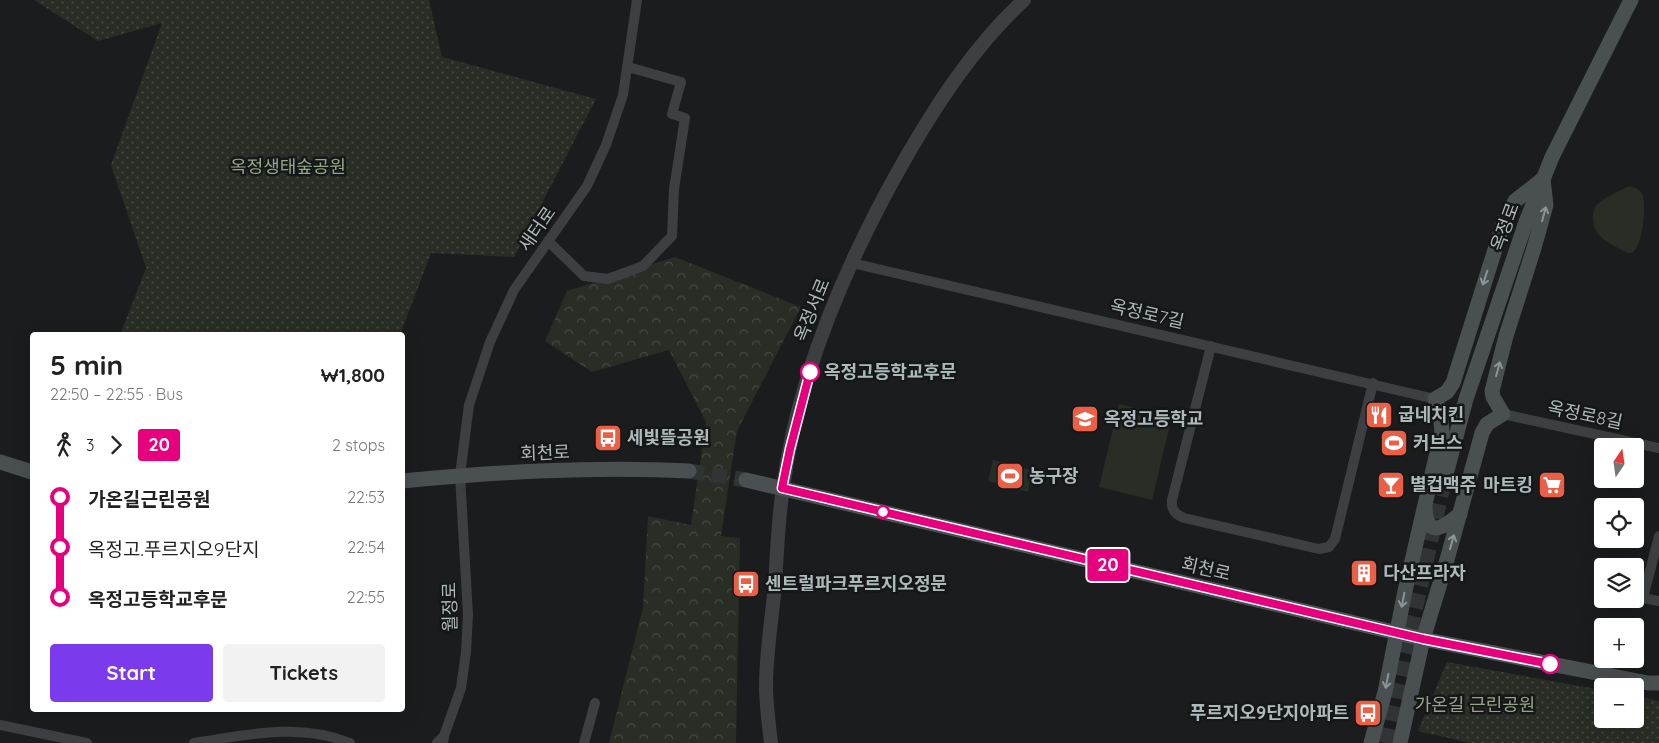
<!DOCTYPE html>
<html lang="en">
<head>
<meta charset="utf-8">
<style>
	:root { --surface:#fff; --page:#f2f2f2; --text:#222; --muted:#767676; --accent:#7c3aed }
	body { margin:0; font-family:Quicksand,"Noto Sans KR",sans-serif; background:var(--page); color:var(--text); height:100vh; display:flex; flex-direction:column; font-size:19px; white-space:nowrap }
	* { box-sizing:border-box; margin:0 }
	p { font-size:16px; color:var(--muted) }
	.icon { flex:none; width:28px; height:28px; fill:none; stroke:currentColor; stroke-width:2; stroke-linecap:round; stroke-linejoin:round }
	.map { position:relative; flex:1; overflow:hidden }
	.sheet { position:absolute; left:30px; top:332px; width:375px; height:380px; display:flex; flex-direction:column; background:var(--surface); border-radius:5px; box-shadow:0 5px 20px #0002 }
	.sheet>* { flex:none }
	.badge { padding:0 10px; border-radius:4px; font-size:18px; line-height:32px }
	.needle { width:32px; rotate:13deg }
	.buttons { position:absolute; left:1594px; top:438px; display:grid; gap:10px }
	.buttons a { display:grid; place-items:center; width:50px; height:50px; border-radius:5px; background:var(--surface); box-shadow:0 5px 20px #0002; font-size:25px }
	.map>.badge { position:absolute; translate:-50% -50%; box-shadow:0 0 0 2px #fff }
	.legs { display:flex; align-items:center; gap:8px; height:55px; padding:0 20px; font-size:16px }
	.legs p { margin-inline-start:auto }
	.overview { display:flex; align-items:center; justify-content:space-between; height:85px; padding:0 20px }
	h1 { font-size:28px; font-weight:700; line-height:38px }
	.cta { display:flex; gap:10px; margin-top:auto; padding:10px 20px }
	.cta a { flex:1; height:58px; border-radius:5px; background:var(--accent); color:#fff; font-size:20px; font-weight:700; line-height:58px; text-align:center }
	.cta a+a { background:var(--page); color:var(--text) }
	ul { padding:0 20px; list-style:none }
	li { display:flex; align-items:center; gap:18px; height:50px; font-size:19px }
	li i { display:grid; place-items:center; width:8px; height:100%; margin:0 6px; background:currentColor }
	li i::after { content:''; width:12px; height:12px; margin:-6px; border:4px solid; border-radius:50%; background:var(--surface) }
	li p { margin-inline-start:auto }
	li:first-child i { background:linear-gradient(#0000 50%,currentColor 0) }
	li:last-child i { background:linear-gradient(currentColor 50%,#0000 0) }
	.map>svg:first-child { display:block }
</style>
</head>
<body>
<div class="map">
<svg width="1659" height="743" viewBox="0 0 1659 743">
	<defs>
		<pattern id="forest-crowns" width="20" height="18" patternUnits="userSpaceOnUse" patternTransform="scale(1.25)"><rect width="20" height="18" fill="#282d25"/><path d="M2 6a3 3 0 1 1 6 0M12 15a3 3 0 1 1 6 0" fill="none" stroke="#454943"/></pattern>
		<pattern id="park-dots" width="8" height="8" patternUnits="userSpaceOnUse" patternTransform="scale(1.25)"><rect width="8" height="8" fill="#282d25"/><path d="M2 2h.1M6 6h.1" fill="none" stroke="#454943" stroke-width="1.8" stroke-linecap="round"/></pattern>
	</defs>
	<rect width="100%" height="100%" fill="#1b1c1d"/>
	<g fill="#282d25">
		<path d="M1631,186C1636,188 1641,190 1643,196C1646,209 1643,245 1632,253H1628C1611,244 1592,238 1593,216C1593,210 1595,206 1599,203C1607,196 1618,192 1627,187Z"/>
		<polygon points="1119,404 1172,416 1152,500 1099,487"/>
		<polygon points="993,460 1032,470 1028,492 988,481"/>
	</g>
	<polygon fill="url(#forest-crowns)" points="675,257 801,307 737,431 721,536 740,538 736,743 609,743 643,607 648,516 691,525 706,422 669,350 592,372 545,341 567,291"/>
	<g fill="url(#park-dots)">
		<polygon points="34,0 429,0 442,57 596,99 514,257 431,253 400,335 120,335 146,268 111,165 162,23 98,41"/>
		<polygon points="1447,662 1602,690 1602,719 1635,719 1635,696 1659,701 1659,743 1470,743 1418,731"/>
	</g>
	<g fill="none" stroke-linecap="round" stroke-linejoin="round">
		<g stroke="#313435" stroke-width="15" stroke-dasharray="15 8" stroke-linecap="butt">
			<polyline points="689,471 746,480"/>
			<polyline points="1385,743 1445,478"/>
		</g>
		<g stroke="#3c4042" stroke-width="10">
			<polyline points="548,241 584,276 608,279 643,266 672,236 674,189 685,118 672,114 681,82 628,67"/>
			<polyline points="852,263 1435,399"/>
			<path d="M1211,346L1172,500C1171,510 1175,514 1184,518L1319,549L1329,547L1335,539L1373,383"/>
			<polyline points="1503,414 1659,448"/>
			<polyline points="1659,536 1643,598 1659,601"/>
			<polyline points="0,725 87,743"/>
			<polyline points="444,736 461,688 466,652 468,615 460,475 469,405 490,342 514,290 587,186 606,145 623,95 637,0"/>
			<path d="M194,743C246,735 299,722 350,743"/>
			<polyline points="437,743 444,736 443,743"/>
			<polyline points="584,743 595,703"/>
		</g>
		<path stroke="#3c4042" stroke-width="14" d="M771,743C769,724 766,705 766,686C766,653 772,618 775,585C777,553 778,520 783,488C798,373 848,259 905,159C938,102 975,45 1024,0"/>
		<g stroke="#4a5052" stroke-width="15">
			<polyline points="0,462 32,472"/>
			<polyline points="1445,478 1466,399 1526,222 1552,157 1631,0"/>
			<polyline points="746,480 1423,639 1648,683 1659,683"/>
			<path d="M402,481C498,472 594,466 689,471"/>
			<path d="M1425,508C1427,539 1443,528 1460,514"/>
			<polyline points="1371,743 1385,692 1405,591 1442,431 1440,413 1435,399 1447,392 1453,383 1504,221 1515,201 1543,179"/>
			<polyline points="1400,743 1423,639 1445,567 1482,433 1487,424 1503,414 1493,397 1492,391 1506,336 1534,248 1546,205 1543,179"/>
		</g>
	</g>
	<defs><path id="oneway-shaft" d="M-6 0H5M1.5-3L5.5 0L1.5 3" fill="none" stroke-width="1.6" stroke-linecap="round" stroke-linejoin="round" transform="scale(1.25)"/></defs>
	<g stroke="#8b9497">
		<use href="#oneway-shaft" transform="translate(1544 214) rotate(-75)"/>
		<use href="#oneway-shaft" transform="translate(1485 278) rotate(108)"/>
		<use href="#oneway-shaft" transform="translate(1498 369) rotate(-75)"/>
		<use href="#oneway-shaft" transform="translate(1452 542) rotate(-74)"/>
		<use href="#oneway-shaft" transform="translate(1403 600) rotate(101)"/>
		<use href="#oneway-shaft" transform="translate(1387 681) rotate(101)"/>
	</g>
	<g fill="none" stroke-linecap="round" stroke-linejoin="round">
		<g stroke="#fff" stroke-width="11">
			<polyline id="line-1" points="810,372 790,449 782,488 1423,639 1550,664"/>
		</g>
		<use href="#line-1" stroke="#e6007e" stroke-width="8"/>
	</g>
	<defs>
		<g id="restaurant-square" transform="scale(1.4375)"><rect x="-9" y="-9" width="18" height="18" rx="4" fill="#ea5f46" stroke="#161718"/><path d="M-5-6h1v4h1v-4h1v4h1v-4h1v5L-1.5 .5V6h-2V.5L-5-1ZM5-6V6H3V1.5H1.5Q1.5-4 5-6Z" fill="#fff"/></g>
		<g id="school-square" transform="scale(1.4375)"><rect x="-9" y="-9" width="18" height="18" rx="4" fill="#ea5f46" stroke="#161718"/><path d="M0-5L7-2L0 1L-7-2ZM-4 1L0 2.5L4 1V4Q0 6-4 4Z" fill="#fff"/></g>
		<g id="bus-square" transform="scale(1.4375)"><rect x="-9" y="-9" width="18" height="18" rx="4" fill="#ea5f46" stroke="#161718"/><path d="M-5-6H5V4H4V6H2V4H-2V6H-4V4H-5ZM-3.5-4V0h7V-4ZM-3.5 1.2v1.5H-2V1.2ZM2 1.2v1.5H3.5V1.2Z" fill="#fff"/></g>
		<g id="stadium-square" transform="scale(1.4375)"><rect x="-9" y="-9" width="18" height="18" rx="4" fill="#ea5f46" stroke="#161718"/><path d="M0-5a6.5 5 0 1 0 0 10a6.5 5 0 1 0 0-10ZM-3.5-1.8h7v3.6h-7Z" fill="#fff"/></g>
		<g id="bar-square" transform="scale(1.4375)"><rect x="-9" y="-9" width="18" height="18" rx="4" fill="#ea5f46" stroke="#161718"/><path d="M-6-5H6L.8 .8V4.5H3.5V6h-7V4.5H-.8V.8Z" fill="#fff"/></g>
		<g id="supermarket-square" transform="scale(1.4375)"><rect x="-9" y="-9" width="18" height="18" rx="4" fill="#ea5f46" stroke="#161718"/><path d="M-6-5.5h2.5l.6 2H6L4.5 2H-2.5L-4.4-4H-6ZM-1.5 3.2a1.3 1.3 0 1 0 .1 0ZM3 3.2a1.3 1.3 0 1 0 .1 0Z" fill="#fff"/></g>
		<g id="building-square" transform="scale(1.4375)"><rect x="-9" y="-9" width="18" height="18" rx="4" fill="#ea5f46" stroke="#161718"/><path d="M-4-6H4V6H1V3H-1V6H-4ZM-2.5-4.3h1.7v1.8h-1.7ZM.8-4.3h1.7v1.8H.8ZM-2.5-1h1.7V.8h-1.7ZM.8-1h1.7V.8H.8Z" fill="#fff"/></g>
	</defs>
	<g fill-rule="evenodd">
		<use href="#restaurant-square" x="1379" y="415"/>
		<use href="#school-square" x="1085" y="419"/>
		<use href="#bus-square" x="608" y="438"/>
		<use href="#stadium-square" x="1394" y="443"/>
		<use href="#stadium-square" x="1010" y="476"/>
		<use href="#bar-square" x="1391" y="485"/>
		<use href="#supermarket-square" x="1552" y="485"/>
		<use href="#building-square" x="1364" y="573"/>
		<use href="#bus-square" x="746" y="584"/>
		<use href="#bus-square" x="1368" y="713"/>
	</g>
	<g fill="#fff" stroke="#e6007e" stroke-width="2.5">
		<circle cx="810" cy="372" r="9"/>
		<circle cx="883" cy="512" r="6"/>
		<circle cx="1550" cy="664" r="9"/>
	</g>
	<g text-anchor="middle" stroke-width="5" stroke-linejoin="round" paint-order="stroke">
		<g font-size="18" fill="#94a586" stroke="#161718">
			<text x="288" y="173">옥정생태숲공원</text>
			<text x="1475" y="711">가온길 근린공원</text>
		</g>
		<g font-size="18" fill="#aeb9bc" stroke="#161718">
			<text transform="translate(1505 227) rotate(-70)" y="6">옥정로</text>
			<text transform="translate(537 229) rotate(-55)" y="6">새터로</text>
			<text transform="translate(812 310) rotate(-68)" y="6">옥정서로</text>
			<text transform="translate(1147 314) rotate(13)" y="6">옥정로7길</text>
			<text transform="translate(1585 415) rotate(12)" y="6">옥정로8길</text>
			<text transform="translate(545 453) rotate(-2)" y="6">회천로</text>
			<text transform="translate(1206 569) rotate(13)" y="6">회천로</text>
			<text transform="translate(450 607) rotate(-91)" y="6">월정로</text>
		</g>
		<g font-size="18" font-weight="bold" fill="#aeb9bc" stroke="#161718" text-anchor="start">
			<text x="824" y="378">옥정고등학교후문</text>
		</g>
		<g font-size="18" font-weight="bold" fill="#aeb9bc" stroke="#161718" text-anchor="start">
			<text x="1398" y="421">굽네치킨</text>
			<text x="1104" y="425">옥정고등학교</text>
			<text x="627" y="444">세빛뜰공원</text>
			<text x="1413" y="449">커브스</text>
			<text x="1029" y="482">농구장</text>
			<text x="1410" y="491">별컵맥주</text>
			<text x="1533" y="491" text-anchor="end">마트킹</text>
			<text x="1383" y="579">다산프라자</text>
			<text x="765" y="590">센트럴파크푸르지오정문</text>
			<text x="1349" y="719" text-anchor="end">푸르지오9단지아파트</text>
		</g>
	</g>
</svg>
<div class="buttons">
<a><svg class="needle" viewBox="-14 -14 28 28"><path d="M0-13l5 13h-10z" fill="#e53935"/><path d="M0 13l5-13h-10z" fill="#767676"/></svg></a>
<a><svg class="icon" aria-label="locate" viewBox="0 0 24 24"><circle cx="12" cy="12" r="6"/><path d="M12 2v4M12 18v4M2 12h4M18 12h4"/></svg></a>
<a><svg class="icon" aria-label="layers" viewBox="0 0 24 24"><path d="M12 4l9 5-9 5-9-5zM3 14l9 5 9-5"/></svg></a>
<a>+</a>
<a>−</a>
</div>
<b class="badge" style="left:1108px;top:565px;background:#e6007e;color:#fff">20</b>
<section class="sheet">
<div class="overview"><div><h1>5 min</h1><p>22:50 – 22:55 · Bus</p></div><b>₩1,800</b></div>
<div class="legs"><svg class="icon" aria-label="walk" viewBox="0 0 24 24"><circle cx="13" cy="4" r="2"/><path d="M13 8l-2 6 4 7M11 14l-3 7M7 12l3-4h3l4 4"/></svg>3<svg class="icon" aria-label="forward" viewBox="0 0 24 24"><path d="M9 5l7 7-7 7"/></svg><b class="badge" style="background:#e6007e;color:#fff">20</b><p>2 stops</p></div>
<ul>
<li><i style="color:#e6007e"></i><b>가온길근린공원</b><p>22:53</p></li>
<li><i style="color:#e6007e"></i><span>옥정고.푸르지오9단지</span><p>22:54</p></li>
<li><i style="color:#e6007e"></i><b>옥정고등학교후문</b><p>22:55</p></li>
</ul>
<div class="cta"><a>Start</a><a>Tickets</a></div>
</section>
</div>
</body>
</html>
